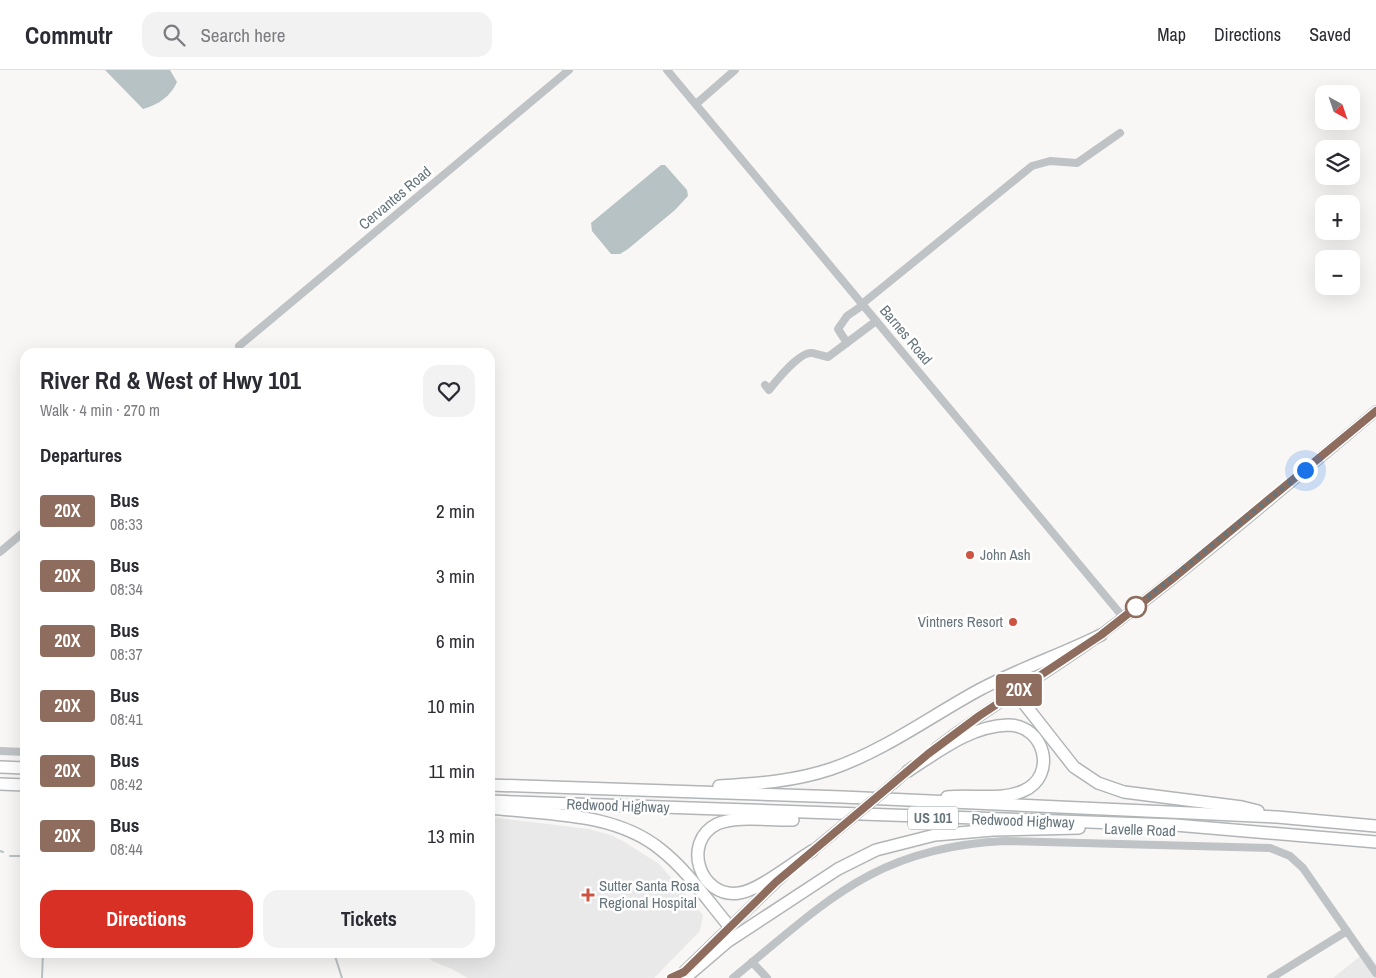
<!DOCTYPE html>
<html lang="en">
<head>
<meta charset="utf-8">
<style>
	:root { --surface:#fff; --page:#f2f2f3; --text:#2b2b33; --muted:#7c7c81; --line:#e1e1e2; --accent:#d93025 }
	body { margin:0; font-family:"Archivo Narrow",sans-serif; background:var(--page); color:var(--text); height:100vh; display:flex; flex-direction:column; font-size:19px; white-space:nowrap }
	* { box-sizing:border-box; margin:0 }
	p { font-size:16px; color:var(--muted) }
	.icon { flex:none; width:28px; height:28px; fill:none; stroke:currentColor; stroke-width:2; stroke-linecap:round; stroke-linejoin:round }
	.map { position:relative; flex:1; overflow:hidden }
	.details { position:absolute; left:20px; top:278px; width:475px; height:610px; display:flex; flex-direction:column; background:var(--surface); border-radius:15px; box-shadow:0 5px 20px #0002 }
	.details>* { flex:none }
	.badge { padding:0 10px; border-radius:4px; font-size:18px; line-height:32px }
	.needle { width:32px; rotate:140deg }
	.buttons { position:absolute; left:1315px; top:15px; display:grid; gap:10px }
	.buttons a { display:grid; place-items:center; width:45px; height:45px; border-radius:10px; background:var(--surface); box-shadow:0 5px 20px #0002; font-size:25px }
	.you { position:absolute; width:25px; height:25px; margin:-12px; border:4px solid #fff; border-radius:50%; background:#1a73e8; box-shadow:0 0 0 8px #1a73e833 }
	.map>.badge { position:absolute; translate:-50% -50%; box-shadow:0 0 0 2px #fff }
	h2 { padding:0 20px; font-size:19px; line-height:45px }
	.round { display:grid; place-items:center; flex:none; width:52px; height:52px; border-radius:15px; background:var(--page) }
	.head { display:flex; align-items:center; justify-content:space-between; height:85px; padding:0 20px }
	h1 { font-size:24px; font-weight:700; line-height:38px }
	.button { display:flex; gap:10px; margin-top:auto; padding:10px 20px }
	.button a { flex:1; height:58px; border-radius:15px; background:var(--accent); color:#fff; font-size:20px; font-weight:700; line-height:58px; text-align:center }
	.button a+a { background:var(--page); color:var(--text) }
	ul { padding:0; list-style:none }
	li { display:flex; align-items:center; gap:15px; height:65px; padding:0 20px }
	li div { flex:1 }
	li b { display:block; font-size:19px }
	li em { font-style:normal }
	li .badge { min-width:55px; font-weight:700; text-align:center }
	header { display:flex; align-items:center; gap:30px; box-sizing:border-box; height:70px; padding:0 25px; background:var(--surface); border-bottom:1px solid var(--line) }
	header strong { font-size:24px }
	nav { display:flex; gap:28px; margin-inline-start:auto; font-size:18px }
	.search { width:350px; height:45px; background:var(--page); display:flex; align-items:center; gap:12px; box-sizing:border-box; padding:0 18px; border-radius:15px; color:var(--muted); font-size:19px }
	.map>svg:first-child { display:block }
</style>
</head>
<body>
<header>
<strong>Commutr</strong>
<div class="search"><svg class="icon" aria-label="search" viewBox="0 0 24 24"><circle cx="10" cy="10" r="6"/><path d="M15 15l6 6"/></svg>Search here</div>
<nav><a>Map</a><a>Directions</a><a>Saved</a></nav>
</header>
<div class="map">
<svg width="1376" height="908" viewBox="0 0 1376 908">
	<rect width="100%" height="100%" fill="#f8f7f5"/>
	<g fill="#e8e9e8">
		<polygon points="490,747 589,759 611,765 626,773 659,794 703,845 700,861 654,908 468,908 450,898 432,891 425,883 490,882"/>
		<polygon points="1367,881 1376,894 1376,908 1333,908"/>
	</g>
	<g fill="#b7c2c5">
		<path d="M105,0H170L177,12C171,26 158,35 143,39Z"/>
		<polygon points="661,95 665,95 687,120 688,126 675,140 628,179 620,184 611,184 592,161 591,153"/>
	</g>
	<g fill="none" stroke-linecap="round" stroke-linejoin="round">
		<g stroke="#b7c2c5" stroke-width="2">
			<polyline points="0,781 3,782"/>
			<polyline points="10,786 25,786"/>
			<polyline points="335,886 342,908"/>
			<polyline points="42,908 43,882"/>
		</g>
		<g stroke="#b1b6b8" stroke-width="12">
			<g id="major">
				<path d="M936,678C988,637 1046,605 1099,566C1194,495 1285,417 1376,341"/>
				<polyline points="894,713 913,696"/>
				<polyline points="806,786 834,763"/>
				<polyline points="681,908 684,901 787,802"/>
			</g>
		</g>
		<g stroke="#b1b5b7" stroke-width="14">
			<g id="highway">
				<polyline points="1015,622 1074,697 1098,713 1124,722 1242,737 1258,741"/>
				<polyline points="0,697 25,698"/>
				<path d="M908,701C938,682 970,656 1008,655C1045,655 1058,706 1023,721C1001,731 971,724 947,727"/>
				<polyline points="0,714 25,715"/>
				<polyline points="490,715 842,727 1277,747 1376,756"/>
				<path d="M719,716C757,714 795,711 831,699C884,681 931,646 979,620C1018,599 1061,585 1101,565"/>
				<polyline points="490,731 1175,755 1376,772"/>
				<path d="M492,738C548,745 614,742 660,779C687,800 708,831 729,856"/>
				<path d="M793,750C772,751 736,745 717,754C681,772 700,829 739,823C758,821 794,792 812,781"/>
				<polyline points="685,908 727,872 838,799 876,780 935,765 993,760 1079,758"/>
			</g>
		</g>
		<g stroke="#bfc3c6" stroke-width="8">
			<polyline points="667,0 1123,547"/>
			<polyline points="696,34 735,0"/>
			<polyline points="862,234 1032,96 1050,91 1077,93 1120,63"/>
			<polyline points="847,273 838,259 847,246 863,235"/>
			<polyline points="239,276 569,0"/>
			<path d="M765,315L769,320C776,311 800,281 812,283C817,284 822,286 828,287L876,251"/>
			<polyline points="0,482 25,461"/>
			<polyline points="0,681 25,682"/>
			<polyline points="752,892 767,908"/>
			<path d="M733,908C827,831 876,777 1005,771L1270,778L1290,786L1303,798L1376,903"/>
			<polyline points="1271,908 1347,861"/>
		</g>
		<use href="#major" stroke="#fff" stroke-width="10"/>
		<use href="#highway" stroke="#fff" stroke-width="11"/>
		<g stroke="#b1b6b8" stroke-width="12" stroke-linecap="butt">
			<polyline id="major-bridge" points="834,763 894,713"/>
		</g>
		<use href="#major-bridge" stroke="#fff" stroke-width="10"/>
	</g>
	<g fill="none" stroke-linecap="round" stroke-linejoin="round">
		<g stroke="#fff" stroke-width="11">
			<polyline id="line" points="671,908 684,902 776,812 928,684 979,646 1101,565 1176,506 1376,341"/>
		</g>
		<use href="#line" stroke="#8e6d5e" stroke-width="8"/>
		<polyline stroke="#66757c" stroke-width="5" stroke-dasharray="0 9" points="1136,537 1132,540 1305,400"/>
	</g>
	<g fill="#cd5440" stroke="#fff" stroke-width="2">
		<circle cx="970" cy="485" r="5"/>
		<circle cx="1013" cy="552" r="5"/>
		<path d="M585.5 817.5h5v5h5v5h-5v5h-5v-5h-5v-5h5z"/>
	</g>
	<circle fill="#fff" stroke="#8e6d5e" stroke-width="2.5" cx="1136" cy="537" r="10"/>
	<g text-anchor="middle" stroke-width="5" stroke-linejoin="round" paint-order="stroke">
		<rect fill="#fff" stroke="#949ea3" stroke-width="1" x="908" y="736.5" width="50" height="23" rx="4"/>
		<g font-size="14" font-weight="bold" fill="#66757c">
			<text x="933" y="753">US 101</text>
		</g>
		<g font-size="15" fill="#66757c" stroke="#fff">
			<text transform="translate(395 128) rotate(-40)" y="5">Cervantes Road</text>
			<text transform="translate(906 265) rotate(50)" y="5">Barnes Road</text>
			<text transform="translate(618 736) rotate(2)" y="5">Redwood Highway</text>
			<text transform="translate(1023 751) rotate(2)" y="5">Redwood Highway</text>
			<text transform="translate(1140 760) rotate(2)" y="5">Lavelle Road</text>
		</g>
		<g font-size="15" fill="#66757c" stroke="#fff" text-anchor="start">
			<text x="980" y="490">John Ash</text>
			<text x="1003" y="557" text-anchor="end">Vintners Resort</text>
			<text x="599" y="821">Sutter Santa Rosa<tspan x="599" dy="17">Regional Hospital</tspan></text>
		</g>
	</g>
</svg>
<div class="buttons">
<a><svg class="needle" viewBox="-14 -14 28 28"><path d="M0-13l5 13h-10z" fill="#e53935"/><path d="M0 13l5-13h-10z" fill="#7c7c81"/></svg></a>
<a><svg class="icon" aria-label="layers" viewBox="0 0 24 24"><path d="M12 4l9 5-9 5-9-5zM3 14l9 5 9-5"/></svg></a>
<a>+</a>
<a>−</a>
</div>
<div class="you" style="left:1305px;top:400px"></div>
<b class="badge" style="left:1019px;top:620px;background:#8e6d5e;color:#fff">20X</b>
<section class="details">
<div class="head"><div><h1>River Rd &amp; West of Hwy 101</h1><p>Walk · 4 min · 270 m</p></div><a class="round"><svg class="icon" aria-label="heart" viewBox="0 0 24 24"><path d="M12 20l-8-8c-3-5 5-10 8-4 3-6 11-1 8 4z"/></svg></a></div>
<h2>Departures</h2>
<ul>
<li><span class="badge" style="background:#8e6d5e;color:#fff">20X</span><div><b>Bus</b><p>08:33</p></div><em>2 min</em></li>
<li><span class="badge" style="background:#8e6d5e;color:#fff">20X</span><div><b>Bus</b><p>08:34</p></div><em>3 min</em></li>
<li><span class="badge" style="background:#8e6d5e;color:#fff">20X</span><div><b>Bus</b><p>08:37</p></div><em>6 min</em></li>
<li><span class="badge" style="background:#8e6d5e;color:#fff">20X</span><div><b>Bus</b><p>08:41</p></div><em>10 min</em></li>
<li><span class="badge" style="background:#8e6d5e;color:#fff">20X</span><div><b>Bus</b><p>08:42</p></div><em>11 min</em></li>
<li><span class="badge" style="background:#8e6d5e;color:#fff">20X</span><div><b>Bus</b><p>08:44</p></div><em>13 min</em></li>
</ul>
<div class="button"><a>Directions</a><a>Tickets</a></div>
</section>
</div>
</body>
</html>
